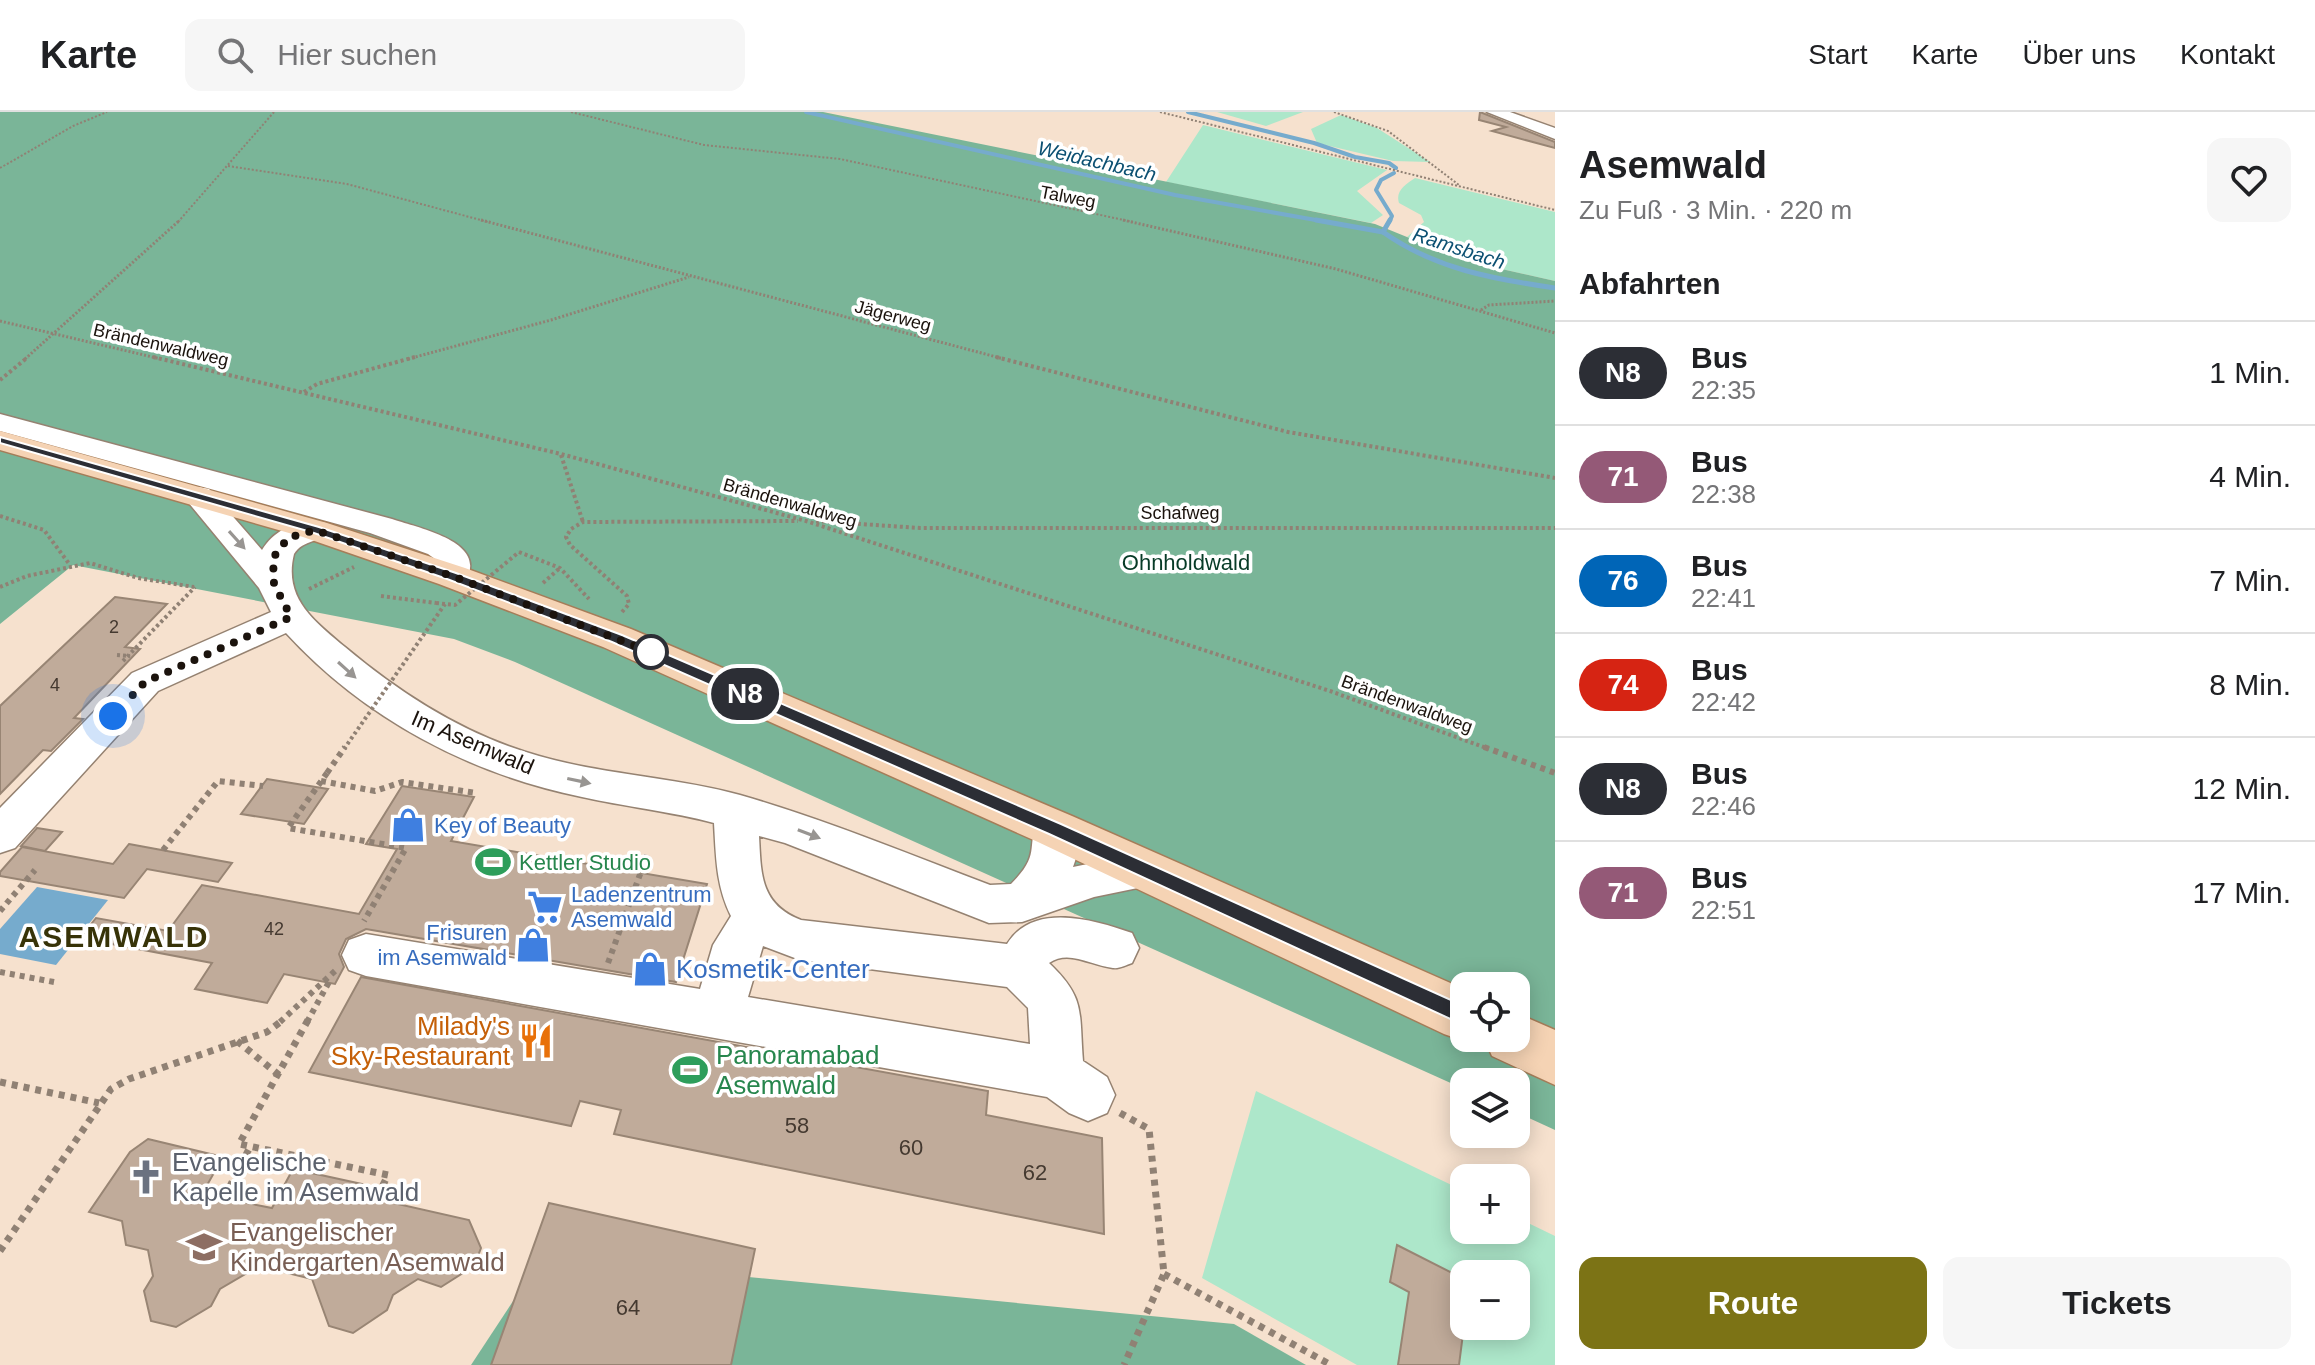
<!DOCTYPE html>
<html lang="de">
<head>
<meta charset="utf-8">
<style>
	:root { --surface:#fff; --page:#f6f6f6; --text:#202124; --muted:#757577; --line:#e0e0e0; --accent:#7c7315 }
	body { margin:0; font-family:Arial,sans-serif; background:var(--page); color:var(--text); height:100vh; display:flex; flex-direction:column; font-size:30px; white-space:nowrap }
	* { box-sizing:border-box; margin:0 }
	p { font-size:26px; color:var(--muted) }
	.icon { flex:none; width:44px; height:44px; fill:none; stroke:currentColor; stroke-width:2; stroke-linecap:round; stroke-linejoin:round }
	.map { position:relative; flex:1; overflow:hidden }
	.details { display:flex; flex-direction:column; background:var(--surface); width:760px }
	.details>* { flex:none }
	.badge { padding:0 16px; border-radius:26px; font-size:28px; line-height:52px }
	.buttons { position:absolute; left:1450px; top:860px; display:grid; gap:16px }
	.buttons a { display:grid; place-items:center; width:80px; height:80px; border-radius:16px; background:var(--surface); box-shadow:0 4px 20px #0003; font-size:40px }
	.you { position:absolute; width:40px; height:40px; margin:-20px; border:6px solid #fff; border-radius:50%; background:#1a73e8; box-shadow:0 0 0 12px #1a73e833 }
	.map>.badge { position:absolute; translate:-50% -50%; box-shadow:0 0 0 4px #fff }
	h2 { padding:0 24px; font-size:30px; line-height:72px }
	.round { display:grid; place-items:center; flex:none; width:84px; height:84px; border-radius:16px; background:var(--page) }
	.headline { display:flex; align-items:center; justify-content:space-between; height:136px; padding:0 24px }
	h1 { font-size:38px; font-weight:600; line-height:60px }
	.primary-button { display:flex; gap:16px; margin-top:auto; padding:16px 24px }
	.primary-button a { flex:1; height:92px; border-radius:16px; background:var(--accent); color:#fff; font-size:32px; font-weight:600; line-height:92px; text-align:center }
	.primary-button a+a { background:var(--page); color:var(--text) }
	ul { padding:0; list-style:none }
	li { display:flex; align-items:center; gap:24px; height:104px; padding:0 24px; border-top:2px solid var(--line) }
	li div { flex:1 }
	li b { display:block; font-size:30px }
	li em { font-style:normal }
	li .badge { min-width:88px; font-weight:700; text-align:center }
	header { display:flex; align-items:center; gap:48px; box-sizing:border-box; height:112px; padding:0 40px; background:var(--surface); border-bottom:2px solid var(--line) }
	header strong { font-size:38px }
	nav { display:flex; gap:44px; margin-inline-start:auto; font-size:28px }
	.search { width:560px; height:72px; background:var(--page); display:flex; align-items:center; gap:20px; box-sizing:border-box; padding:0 28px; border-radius:16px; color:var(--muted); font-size:30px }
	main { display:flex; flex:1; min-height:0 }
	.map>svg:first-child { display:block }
</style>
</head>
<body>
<header>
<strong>Karte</strong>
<div class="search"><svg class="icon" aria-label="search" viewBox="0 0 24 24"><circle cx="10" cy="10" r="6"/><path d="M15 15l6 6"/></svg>Hier suchen</div>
<nav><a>Start</a><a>Karte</a><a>Über uns</a><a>Kontakt</a></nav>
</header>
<main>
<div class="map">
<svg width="1555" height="1253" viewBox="0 0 1555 1253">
	<rect width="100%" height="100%" fill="#f6e1ce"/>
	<g fill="#ade7ca" fill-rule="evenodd">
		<polygon points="1217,0 1303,0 1266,14"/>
		<polygon points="1341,3 1377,16 1430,50 1393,49 1317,31 1311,17"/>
		<polygon points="1203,13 1387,58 1357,79 1383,103 1371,111 1166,70"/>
		<path d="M1415,66L1555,100V169L1466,149L1407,125L1424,110L1421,103L1399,91C1395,79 1406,72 1415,66Z"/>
		<path d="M1256,979L1464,1079V1118H1516V1105L1555,1124V1253H1357L1202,1166ZM1464,1162H1516V1214H1464Z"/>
	</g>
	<g fill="#7ab598" fill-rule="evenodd">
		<path d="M0,0H823L1375,112L1466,149L1555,169V1018L1516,1000V970H1464V977L515,550L454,527L73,453L0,512ZM1464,874H1516V926H1464Z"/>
		<polygon points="542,1145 1234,1212 1306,1253 471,1253"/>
	</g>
	<polygon fill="#76abcd" points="37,775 108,788 56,853 0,842 0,817"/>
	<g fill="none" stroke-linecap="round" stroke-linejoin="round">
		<g stroke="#76abcd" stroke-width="4">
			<polyline points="806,0 1175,83 1327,110"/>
			<polyline points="1188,0 1314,31 1355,45 1389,51 1396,56"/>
			<polyline points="1389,110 1392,104 1376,78 1381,68 1394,61"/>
		</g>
		<g stroke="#76abcd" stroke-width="5">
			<polyline points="1316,108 1383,120"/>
			<path d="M1390,108L1383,120C1435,157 1493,167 1555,176"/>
		</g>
	</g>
	<g fill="#c0ab9a" stroke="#988574" stroke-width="2">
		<polygon points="1480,0 1555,30 1555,36 1492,19 1506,15 1479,8"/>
		<polygon points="115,485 167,492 125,535 140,537 74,606 83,607 51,639 43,638 0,682 0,594"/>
		<polygon points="267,667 328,677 304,712 241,702"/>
		<polygon points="402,674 474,685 451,729 707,772 676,870 366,817 346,827 339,842 344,855 335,872 284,862 267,891 195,877 212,851 80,826 96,806 168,819 202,773 359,802 397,737 366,732"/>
		<polygon points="37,716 62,720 45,739 21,734"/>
		<polygon points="129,732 232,751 218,770 147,757 124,786 0,764 0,760 22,735 113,752"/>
		<polygon points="361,865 988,979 986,1003 1102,1026 1104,1122 614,1022 621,998 580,989 571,1014 309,960"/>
		<polygon points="148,1027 223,1045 202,1082 272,1096 293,1057 362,1072 358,1083 469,1108 481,1136 474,1154 441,1175 418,1167 393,1183 387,1198 353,1221 329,1214 312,1167 259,1154 220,1177 211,1194 176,1215 151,1209 144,1179 153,1164 148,1138 126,1133 122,1109 89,1100 130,1040"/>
		<polygon points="549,1091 755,1137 731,1253 491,1253"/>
		<polygon points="1397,1133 1464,1167 1464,1214 1459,1253 1398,1253 1409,1180 1390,1170"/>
	</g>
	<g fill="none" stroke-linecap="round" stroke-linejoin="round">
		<g stroke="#958271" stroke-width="3">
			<g id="minor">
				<polygon points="1487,0 1510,0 1555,16 1555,27"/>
				<path d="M0,302L392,407C418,416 492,430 464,471L452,474L440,471L435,464V447L428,442L370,421L0,319Z"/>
				<path d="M198,375L209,377L262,438C275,416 302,405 326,411L331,418C322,431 303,427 294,442C283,486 314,509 345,535C402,583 467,624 539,644C605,663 675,665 740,683C824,707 908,742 990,773L1011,772C1043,740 1024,735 1040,705L1055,700L1070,705C1079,722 1080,737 1073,755L1146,740L1162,745L1169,758L1162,771L1094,785L1022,810L989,811L785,731L759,724C761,762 760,792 801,808L1007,832C1033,789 1095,808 1132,821L1139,836L1132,851C1126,853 1119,857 1113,856C1092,854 1069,837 1049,851C1086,886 1079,900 1083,949L1107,965L1115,983L1107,1001L1088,1009L1069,1001L1047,985L366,864L349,858L342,843L349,828L366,822L700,877L713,833L731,804C716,774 716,745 714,711C670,699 626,695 582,685C469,662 364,606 286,521L158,579L15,736L0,741V696L132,561L271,500L259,476L183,384L187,377ZM763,834L800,848L1007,875L1028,896L1030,932L748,885Z"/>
			</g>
		</g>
		<g stroke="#a57d59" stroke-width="3">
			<g id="major">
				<polygon points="0,319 327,411 465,456 631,517 1072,704 1464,877 1464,926 1473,926 1464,929 1444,922 1038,730 603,535 439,472 303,425 0,338"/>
				<polygon points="1516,901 1555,918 1555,973 1492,944 1484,926 1516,926"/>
			</g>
		</g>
		<g stroke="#908174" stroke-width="2" stroke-dasharray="2 2" stroke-linecap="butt">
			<polyline points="571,0 704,33 840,47 1133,110"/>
			<polyline points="1160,0 1555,98"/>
			<polyline points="1334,0 1388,19 1459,73"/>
			<polyline points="228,54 347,72 488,110"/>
			<polyline points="0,56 73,14 107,0"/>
			<polyline points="178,110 274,0"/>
		</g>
		<g stroke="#908174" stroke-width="3" stroke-dasharray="2 2" stroke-linecap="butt">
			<polyline points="481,108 1004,247"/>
			<polyline points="1123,108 1336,157 1555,221"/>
			<polyline points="1481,198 1489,193 1555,189"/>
			<polyline points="0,209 161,247"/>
			<polyline points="25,247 180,108"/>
			<polyline points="408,247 551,208 689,165"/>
		</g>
		<g stroke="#908174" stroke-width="4" stroke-dasharray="3 3" stroke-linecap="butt">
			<polyline points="153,245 561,342 806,409 1330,579 1489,637"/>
			<polyline points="996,245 1288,320 1555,366"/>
			<polyline points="0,268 28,245"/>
			<polyline points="304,280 317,272 415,245"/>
			<polyline points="561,343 583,410"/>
			<polyline points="0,404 44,418 70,453"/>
			<polyline points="816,409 920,416 1555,416"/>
			<polyline points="519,440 560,456 589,487"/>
			<polyline points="543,471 560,456"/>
			<polyline points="0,475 27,464 90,451 138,466 194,475"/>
			<polyline points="309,477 354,455"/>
			<polyline points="381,484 436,491"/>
			<polyline points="622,500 629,492 627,484 570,433 566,425 571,417 583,410 798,409"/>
			<polyline points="117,543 130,544"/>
			<polyline points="123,549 195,475"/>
		</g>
		<g stroke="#908174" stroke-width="6" stroke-dasharray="5 5" stroke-linecap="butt">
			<polyline points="1484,635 1555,661"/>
			<polyline points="327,661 288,716 406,736 364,809"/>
			<polyline points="321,669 375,679 402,670 476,681"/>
			<polyline points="163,738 218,669 263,674"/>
			<polyline points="0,799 35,758"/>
			<polyline points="608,851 647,743"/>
			<polyline points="0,860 54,870"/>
			<polyline points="280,910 335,859"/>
			<polyline points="307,910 329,870"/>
		</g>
		<g stroke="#908174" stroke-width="7" stroke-dasharray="6 6" stroke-linecap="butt">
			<polyline points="308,908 239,1032 388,1063 376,1087"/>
			<polyline points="237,929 279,963"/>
			<polyline points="0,970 99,991"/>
			<polyline points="1120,1001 1149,1017 1164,1162 1124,1253"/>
			<polyline points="224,1086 250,1035"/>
			<polyline points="0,1139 111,977 129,967 267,920 283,908"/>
			<polyline points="1164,1162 1331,1253"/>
		</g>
		<use href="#minor" fill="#fff" fill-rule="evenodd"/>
		<use href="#major" fill="#f5d3b4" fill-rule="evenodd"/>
		<g stroke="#908174" stroke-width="4" stroke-dasharray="3 3" stroke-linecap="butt">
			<polyline points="436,491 455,493 519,440"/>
			<polyline points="344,637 445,492"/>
		</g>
		<polyline stroke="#908174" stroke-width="6" stroke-dasharray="5 5" stroke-linecap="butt" points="327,661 345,635"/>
	</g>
	<defs><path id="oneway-solid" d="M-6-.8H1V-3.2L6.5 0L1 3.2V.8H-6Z" transform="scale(2)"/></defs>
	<g fill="#989592">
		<use href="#oneway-solid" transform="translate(237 428) rotate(48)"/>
		<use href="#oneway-solid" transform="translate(347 558) rotate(42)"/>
		<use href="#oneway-solid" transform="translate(579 669) rotate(12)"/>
		<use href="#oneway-solid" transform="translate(809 722) rotate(21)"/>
	</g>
	<polygon fill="#2c2e35" stroke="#fff" stroke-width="2" points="0,325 319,415 456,461 622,523 1061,712 1471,897 1474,904 1471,910 1464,913 1457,910 1049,722 612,530 447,467 311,420 0,331"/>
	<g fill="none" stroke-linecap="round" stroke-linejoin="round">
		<polyline stroke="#1b130d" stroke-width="8" stroke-dasharray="0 14.4" points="113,604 145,570 291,505 274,472 273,446 288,426 315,418 452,464 651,540"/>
	</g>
	<defs>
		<g id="shop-bare" transform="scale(2.76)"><path d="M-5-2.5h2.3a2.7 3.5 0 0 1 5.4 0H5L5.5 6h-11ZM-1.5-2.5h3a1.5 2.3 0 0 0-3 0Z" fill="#3f7fe0" stroke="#fff" stroke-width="2.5" paint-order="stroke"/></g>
		<g id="stadium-bare" transform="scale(2.76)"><path d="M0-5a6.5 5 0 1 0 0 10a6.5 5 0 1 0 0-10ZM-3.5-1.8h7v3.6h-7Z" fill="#2e9e5b" stroke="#fff" stroke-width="2.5" paint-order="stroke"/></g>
		<g id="supermarket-bare" transform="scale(2.76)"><path d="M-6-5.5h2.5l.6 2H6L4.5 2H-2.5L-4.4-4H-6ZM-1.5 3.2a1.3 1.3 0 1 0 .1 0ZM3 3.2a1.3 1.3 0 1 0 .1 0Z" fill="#3f7fe0" stroke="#fff" stroke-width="2.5" paint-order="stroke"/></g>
		<g id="restaurant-bare" transform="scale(2.76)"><path d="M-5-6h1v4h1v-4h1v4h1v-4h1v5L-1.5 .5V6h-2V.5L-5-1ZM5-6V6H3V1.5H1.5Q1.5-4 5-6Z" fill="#e8710a" stroke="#fff" stroke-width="2.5" paint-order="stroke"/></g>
		<g id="church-bare" transform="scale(2.76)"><path d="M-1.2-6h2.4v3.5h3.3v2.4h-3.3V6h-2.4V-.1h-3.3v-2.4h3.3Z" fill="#6b7280" stroke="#fff" stroke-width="2.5" paint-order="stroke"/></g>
		<g id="school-bare" transform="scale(2.76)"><path d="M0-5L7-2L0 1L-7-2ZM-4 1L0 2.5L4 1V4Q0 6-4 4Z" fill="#8d6e63" stroke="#fff" stroke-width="2.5" paint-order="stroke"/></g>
	</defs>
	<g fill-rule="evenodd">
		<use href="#shop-bare" x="408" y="713"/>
		<use href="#stadium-bare" x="493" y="750"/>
		<use href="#supermarket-bare" x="545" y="795"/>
		<use href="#shop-bare" x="533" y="833"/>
		<use href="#shop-bare" x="650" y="857"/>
		<use href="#restaurant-bare" x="536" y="929"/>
		<use href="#stadium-bare" x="690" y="958"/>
		<use href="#church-bare" x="146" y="1065"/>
		<use href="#school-bare" x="204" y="1135"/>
	</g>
	<circle fill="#fff" stroke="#2c2e35" stroke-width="4" cx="651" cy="540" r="16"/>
	<g text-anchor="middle" stroke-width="7" stroke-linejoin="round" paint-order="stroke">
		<g font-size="18" fill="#1b130d" stroke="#fff">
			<text transform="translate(1068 85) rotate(11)" y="6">Talweg</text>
			<text transform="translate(893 204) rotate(15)" y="6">Jägerweg</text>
			<text transform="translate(161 233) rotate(13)" y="6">Brändenwaldweg</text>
			<text transform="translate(790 391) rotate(16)" y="6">Brändenwaldweg</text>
			<text x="1180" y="407">Schafweg</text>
			<text transform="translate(1407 592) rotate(20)" y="6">Brändenwaldweg</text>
		</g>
		<g font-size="18" fill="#443930">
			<text x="114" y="521">2</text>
			<text x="55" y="579">4</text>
			<text x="274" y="823">42</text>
		</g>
		<g font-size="20" font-style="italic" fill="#0c5072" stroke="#fff">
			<text transform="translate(1097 49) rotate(13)" y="7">Weidachbach</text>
			<text transform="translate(1459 136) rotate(18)" y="7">Ramsbach</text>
		</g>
		<g font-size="22" fill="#073b27" stroke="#fff">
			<text x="1186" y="458">Ohnholdwald</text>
		</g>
		<g font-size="22" fill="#1b130d" stroke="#fff">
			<text transform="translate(473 630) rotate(23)" y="8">Im Asemwald</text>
		</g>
		<g font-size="22" fill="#366cbe" stroke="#fff" text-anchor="start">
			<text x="434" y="721">Key of Beauty</text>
			<text x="571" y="790">Ladenzentrum<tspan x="571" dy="25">Asemwald</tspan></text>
			<text x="507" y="828" text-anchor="end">Frisuren<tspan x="507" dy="25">im Asemwald</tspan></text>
		</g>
		<g font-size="22" fill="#27864d" stroke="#fff" text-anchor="start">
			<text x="519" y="758">Kettler Studio</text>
		</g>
		<g font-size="22" fill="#443930">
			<text x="797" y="1021">58</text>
			<text x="911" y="1043">60</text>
			<text x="1035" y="1068">62</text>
			<text x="628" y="1203">64</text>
		</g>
		<g font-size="26" fill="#366cbe" stroke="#fff" text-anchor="start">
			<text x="676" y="866">Kosmetik-Center</text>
		</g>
		<g font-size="26" fill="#c56008" stroke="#fff" text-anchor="end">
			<text x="510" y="923">Milady's<tspan x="510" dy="30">Sky-Restaurant</tspan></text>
		</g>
		<g font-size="26" fill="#27864d" stroke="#fff" text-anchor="start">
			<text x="716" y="952">Panoramabad<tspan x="716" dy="30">Asemwald</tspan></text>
		</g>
		<g font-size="26" fill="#5b616d" stroke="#fff" text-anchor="start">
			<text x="172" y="1059">Evangelische<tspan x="172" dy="30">Kapelle im Asemwald</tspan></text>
		</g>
		<g font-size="26" fill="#785e54" stroke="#fff" text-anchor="start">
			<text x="230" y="1129">Evangelischer<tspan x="230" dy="30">Kindergarten Asemwald</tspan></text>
		</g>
		<g font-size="30" font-weight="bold" letter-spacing="2" fill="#373308" stroke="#fff">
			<text x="114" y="835">ASEMWALD</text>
		</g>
	</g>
</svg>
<div class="buttons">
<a><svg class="icon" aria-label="locate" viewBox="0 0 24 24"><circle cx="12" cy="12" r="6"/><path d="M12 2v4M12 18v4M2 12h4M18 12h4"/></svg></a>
<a><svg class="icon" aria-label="layers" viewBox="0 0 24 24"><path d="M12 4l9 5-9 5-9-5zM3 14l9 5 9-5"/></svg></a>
<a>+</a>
<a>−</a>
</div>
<div class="you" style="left:113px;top:604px"></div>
<b class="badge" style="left:745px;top:582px;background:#2c2e35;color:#fff">N8</b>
</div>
<section class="details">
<div class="headline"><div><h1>Asemwald</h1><p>Zu Fuß · 3 Min. · 220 m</p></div><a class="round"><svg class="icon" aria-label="heart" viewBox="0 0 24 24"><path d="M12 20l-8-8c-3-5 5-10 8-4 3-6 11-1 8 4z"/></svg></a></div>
<h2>Abfahrten</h2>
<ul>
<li><span class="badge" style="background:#2c2e35;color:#fff">N8</span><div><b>Bus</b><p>22:35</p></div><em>1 Min.</em></li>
<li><span class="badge" style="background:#945977;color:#fff">71</span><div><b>Bus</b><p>22:38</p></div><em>4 Min.</em></li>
<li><span class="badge" style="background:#0065b7;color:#fff">76</span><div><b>Bus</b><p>22:41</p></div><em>7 Min.</em></li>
<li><span class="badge" style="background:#d62413;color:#fff">74</span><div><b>Bus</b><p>22:42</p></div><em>8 Min.</em></li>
<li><span class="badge" style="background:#2c2e35;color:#fff">N8</span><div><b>Bus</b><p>22:46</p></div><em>12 Min.</em></li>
<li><span class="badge" style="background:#945977;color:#fff">71</span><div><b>Bus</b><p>22:51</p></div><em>17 Min.</em></li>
</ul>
<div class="primary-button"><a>Route</a><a>Tickets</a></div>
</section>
</main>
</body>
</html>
